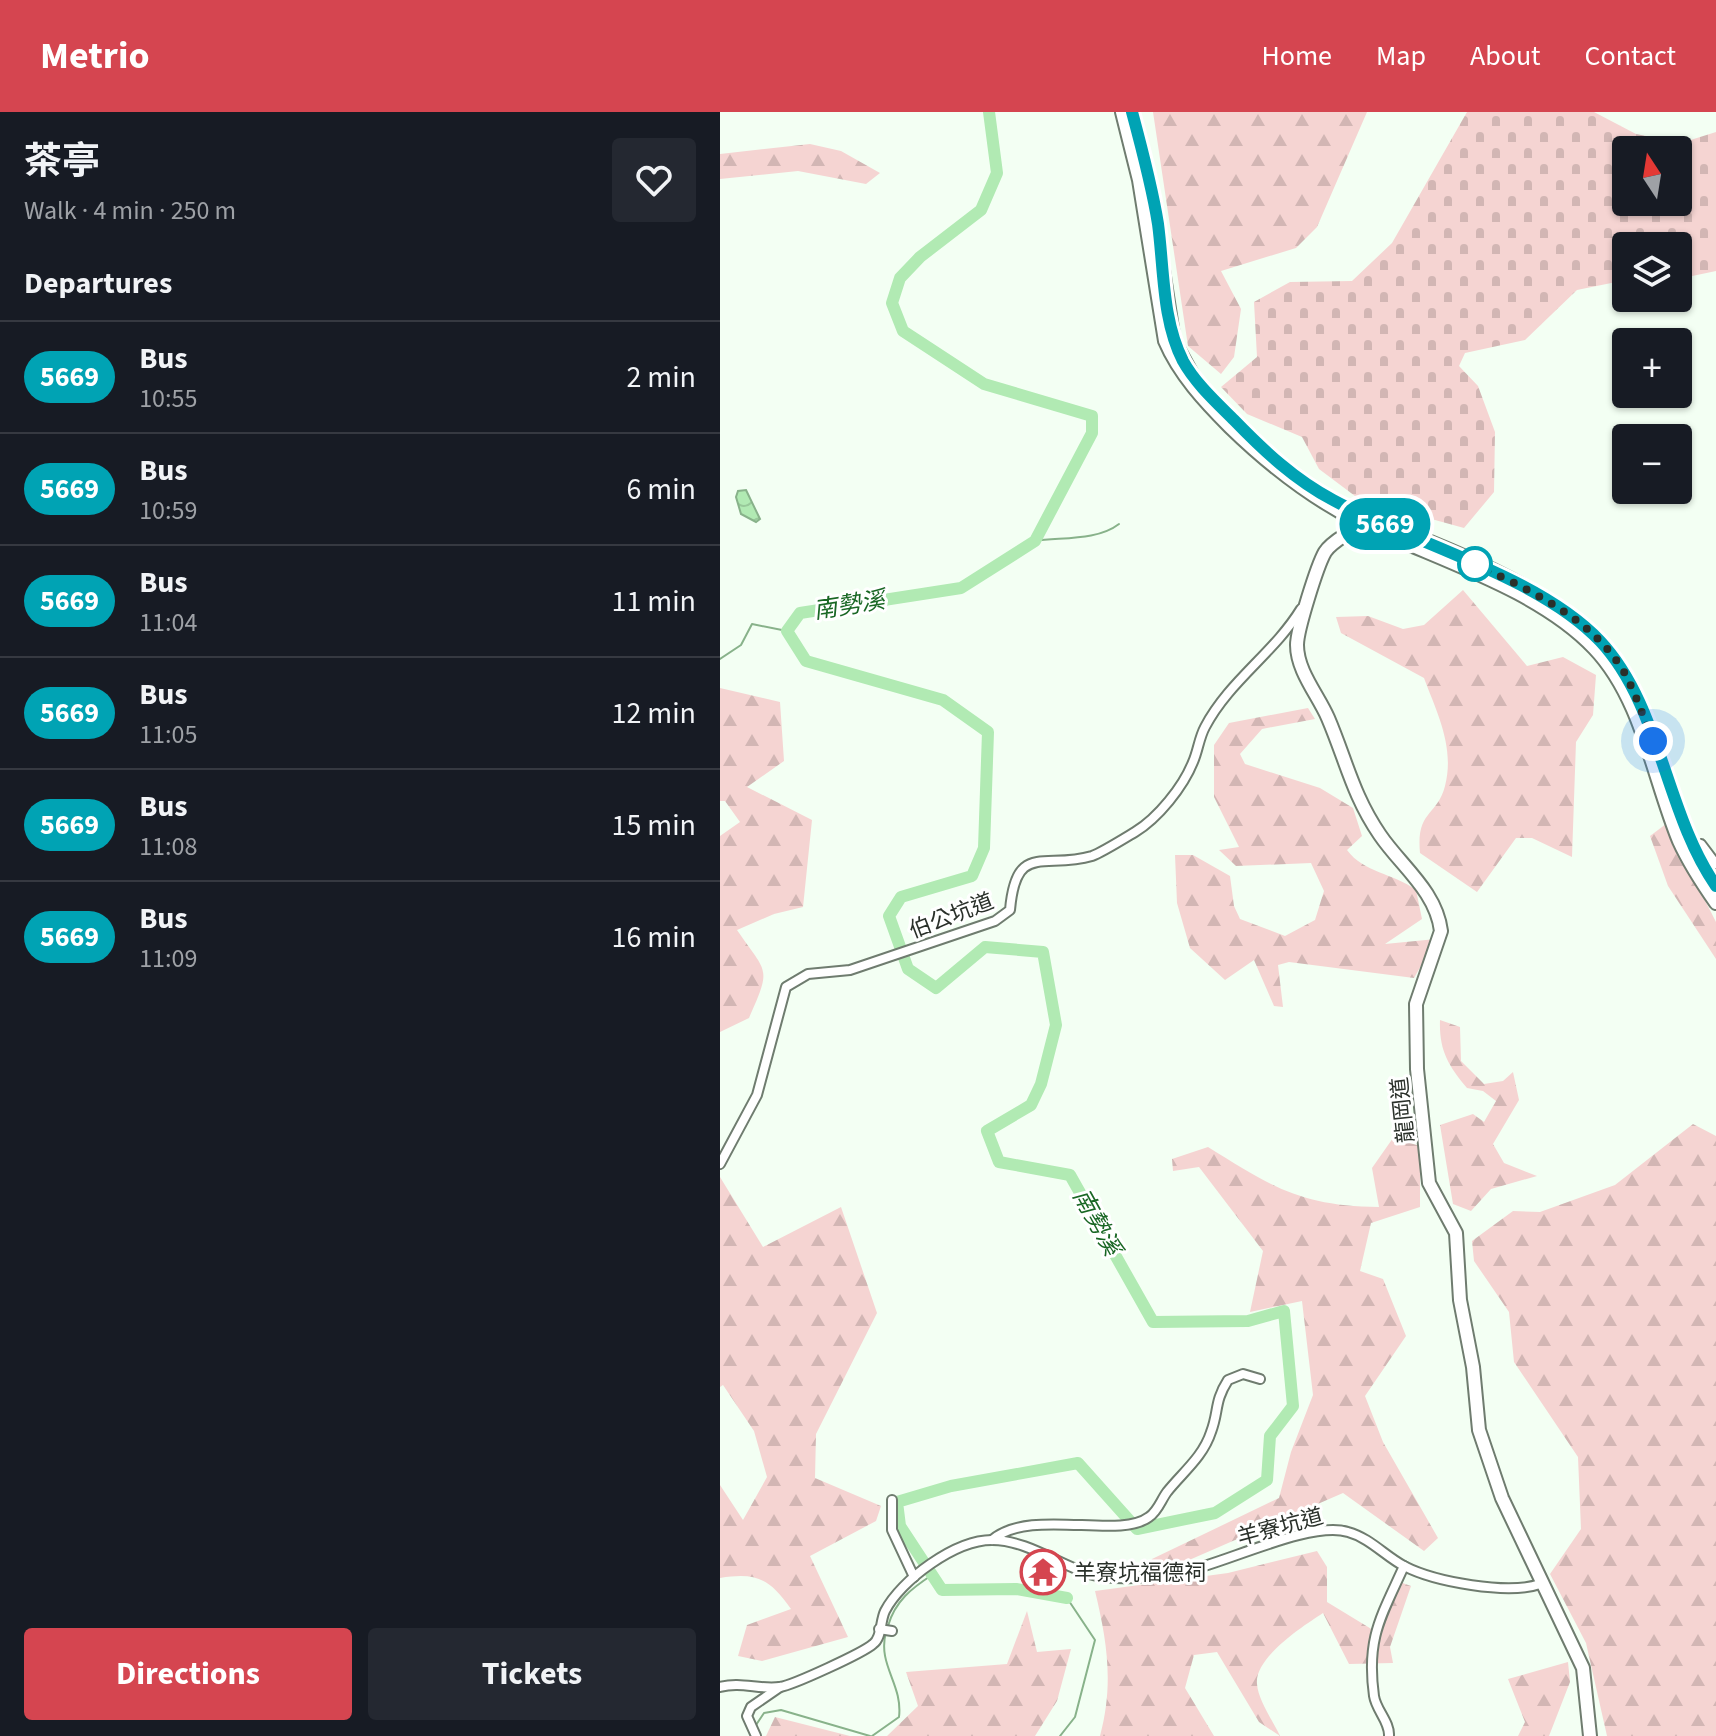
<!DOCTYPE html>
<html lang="en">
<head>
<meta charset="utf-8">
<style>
	:root { --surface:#171b24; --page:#242831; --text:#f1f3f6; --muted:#9ea1a6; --line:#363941; --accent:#d54550 }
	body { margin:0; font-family:"Source Sans 3","Noto Sans TC",sans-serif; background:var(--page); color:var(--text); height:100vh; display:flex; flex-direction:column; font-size:30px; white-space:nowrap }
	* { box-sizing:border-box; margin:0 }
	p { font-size:26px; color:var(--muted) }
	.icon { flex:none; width:44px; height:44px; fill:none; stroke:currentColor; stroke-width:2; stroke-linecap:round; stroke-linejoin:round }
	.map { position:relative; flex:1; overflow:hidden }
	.details { display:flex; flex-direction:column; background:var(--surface); width:720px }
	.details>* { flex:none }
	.badge { padding:0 16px; border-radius:26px; font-size:28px; line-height:52px }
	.needle { width:52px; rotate:348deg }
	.tools { position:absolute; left:892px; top:24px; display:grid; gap:16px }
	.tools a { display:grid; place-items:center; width:80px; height:80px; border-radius:8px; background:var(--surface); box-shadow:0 2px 6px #0004; font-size:40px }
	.you { position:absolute; width:40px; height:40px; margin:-20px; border:6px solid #fff; border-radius:50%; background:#1a73e8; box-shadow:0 0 0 12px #1a73e833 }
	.map>.badge { position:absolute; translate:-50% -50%; box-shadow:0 0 0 4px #fff }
	h2 { padding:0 24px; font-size:30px; line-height:72px }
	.round { display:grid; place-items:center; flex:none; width:84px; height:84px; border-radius:8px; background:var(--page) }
	.overview { display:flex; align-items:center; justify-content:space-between; height:136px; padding:0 24px }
	h1 { font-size:38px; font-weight:700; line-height:60px }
	.primary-button { display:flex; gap:16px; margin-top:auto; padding:16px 24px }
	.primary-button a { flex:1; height:92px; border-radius:8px; background:var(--accent); color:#fff; font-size:32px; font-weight:700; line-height:92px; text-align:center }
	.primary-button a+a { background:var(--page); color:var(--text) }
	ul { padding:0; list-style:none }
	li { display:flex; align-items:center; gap:24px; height:112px; padding:0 24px; border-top:2px solid var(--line) }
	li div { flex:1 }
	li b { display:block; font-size:30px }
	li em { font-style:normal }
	li .badge { min-width:88px; font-weight:700; text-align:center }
	header { display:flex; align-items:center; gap:48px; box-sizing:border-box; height:112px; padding:0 40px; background:var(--accent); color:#fff }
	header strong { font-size:38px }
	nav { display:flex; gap:44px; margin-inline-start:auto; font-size:28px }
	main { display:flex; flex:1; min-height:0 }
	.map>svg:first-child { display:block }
</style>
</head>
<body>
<header>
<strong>Metrio</strong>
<nav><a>Home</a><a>Map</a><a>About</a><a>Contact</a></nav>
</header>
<main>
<section class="details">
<div class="overview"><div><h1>茶亭</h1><p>Walk · 4 min · 250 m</p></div><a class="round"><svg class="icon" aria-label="heart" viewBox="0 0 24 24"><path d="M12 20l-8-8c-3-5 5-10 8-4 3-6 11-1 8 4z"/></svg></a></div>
<h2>Departures</h2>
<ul>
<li><span class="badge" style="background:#00a3b4;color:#fff">5669</span><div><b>Bus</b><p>10:55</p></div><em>2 min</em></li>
<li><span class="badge" style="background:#00a3b4;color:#fff">5669</span><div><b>Bus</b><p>10:59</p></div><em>6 min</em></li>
<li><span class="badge" style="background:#00a3b4;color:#fff">5669</span><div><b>Bus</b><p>11:04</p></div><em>11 min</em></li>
<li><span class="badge" style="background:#00a3b4;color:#fff">5669</span><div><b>Bus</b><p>11:05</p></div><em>12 min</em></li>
<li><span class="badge" style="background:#00a3b4;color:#fff">5669</span><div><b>Bus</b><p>11:08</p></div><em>15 min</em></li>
<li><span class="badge" style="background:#00a3b4;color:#fff">5669</span><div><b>Bus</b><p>11:09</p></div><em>16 min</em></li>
</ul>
<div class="primary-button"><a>Directions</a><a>Tickets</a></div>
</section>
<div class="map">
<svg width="996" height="1624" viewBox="0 0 996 1624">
	<defs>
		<pattern id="forest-firs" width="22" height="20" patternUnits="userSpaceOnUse" patternTransform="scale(2)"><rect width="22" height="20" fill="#f5d4d2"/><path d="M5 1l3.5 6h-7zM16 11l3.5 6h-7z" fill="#d2b6b4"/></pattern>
		<pattern id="cemetery-stones" width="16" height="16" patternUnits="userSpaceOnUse" patternTransform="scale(2)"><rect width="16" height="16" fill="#f5d4d2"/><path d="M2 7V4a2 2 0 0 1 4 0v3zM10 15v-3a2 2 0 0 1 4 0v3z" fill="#d2b6b4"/></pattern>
		<pattern id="water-waves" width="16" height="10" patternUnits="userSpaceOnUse" patternTransform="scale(2)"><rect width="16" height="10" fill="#b1eab3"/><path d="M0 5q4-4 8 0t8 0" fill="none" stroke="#98c99a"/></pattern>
	</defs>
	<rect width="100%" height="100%" fill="#f3fff3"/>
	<g fill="url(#forest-firs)">
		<polygon points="433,0 647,0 597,115 576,136 501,159 521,197 514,245 501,262 468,234"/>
		<polygon points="90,32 121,39 160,61 146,72 78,59 0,67 0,42"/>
		<path d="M743,478L807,554L843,545L876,563L873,603L856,630L852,745L812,726H796L757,780L700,741C696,698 717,705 725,674C735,635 717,601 704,566L621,521L616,505L648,504L683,517L704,513Z"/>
		<path d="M0,576L60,590L64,649L27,675L92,708L83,795L54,802L17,818C47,862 52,854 29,906L0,920V724L20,710L5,689H0Z"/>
		<path d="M588,596L595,607L542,617L520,642L525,652L600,676L633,696L642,724L627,738C644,761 673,761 696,778L702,807L665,832L716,827L694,866L569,850L558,853L563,895L554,894L534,848L505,868L470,836L457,791L455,743H473L510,764L514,794L520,807L565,824L595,808L604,779L591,751L516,754L499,738L519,735L494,685V633L509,611Z"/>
		<polygon points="946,712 996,810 996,847 948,774 930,724"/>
		<path d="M720,908L740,915L741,949L764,972L783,969L793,960L799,988L773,1032L784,1051L817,1064L771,1077L751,1099L733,1092L720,1013L753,1002L764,1010L776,989L763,979L747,976C728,953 719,938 720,908Z"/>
		<polygon points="973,1012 996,1024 996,1624 887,1624 866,1531 830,1462 861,1417 858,1345 794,1250 789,1200 754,1149 752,1129 793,1099 820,1100 895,1073"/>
		<path d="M673,1026L700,1034V1095L651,1111L640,1159L663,1167L686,1224L645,1284L663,1330L718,1426L704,1439L623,1381L460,1452L427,1458L432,1447L559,1386L571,1340L593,1283L582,1189L530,1200L543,1139L479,1055L453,1059L452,1047L488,1035C552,1075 581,1094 659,1095L652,1056Z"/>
		<path d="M0,1065L43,1135L121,1095L157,1201L96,1322L95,1366L161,1394L156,1409L90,1444L128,1525L42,1549L18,1544L27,1513L71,1497C50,1467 37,1460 0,1466V1373L23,1408L47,1365L34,1319L3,1273L0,1275Z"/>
		<path d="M597,1439L607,1455V1490L653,1518L677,1469L691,1474L670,1535L673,1551L629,1552L603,1501C583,1514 534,1546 537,1572C538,1588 553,1609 560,1624L539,1610L497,1540L474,1543L465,1576L494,1624H380C394,1572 387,1529 375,1479L508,1461Z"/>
		<polygon points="307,1499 317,1540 351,1537 337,1589 315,1624 167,1624 198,1594 186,1560 287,1552"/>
		<polygon points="848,1550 850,1570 829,1624 798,1624 805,1610 788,1567"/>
		<polygon points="55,1605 130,1624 46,1624"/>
	</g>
	<path fill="url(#cemetery-stones)" fill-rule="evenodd" d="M747,0H874L916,22L961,31L996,20V159L958,167V134H906V168L857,178L805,228L745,241L739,254L758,274L775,320L774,380L744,416L639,387L599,357L582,325L527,302L501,275L537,245L534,190L570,170L632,169L672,131ZM906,38H958V90H906Z"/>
	<polygon fill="url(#water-waves)" stroke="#88b28a" stroke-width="2" points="26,378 40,407 36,410 21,402 16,385 18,379"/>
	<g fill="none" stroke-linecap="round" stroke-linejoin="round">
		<g stroke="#88b28a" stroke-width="2">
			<path d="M315,429C341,425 377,429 399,412"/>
			<polyline points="0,547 21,533 32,512 67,519"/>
			<path d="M168,1514C175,1489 192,1476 212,1463"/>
			<polyline points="36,1613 44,1601 61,1598 150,1624"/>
			<path d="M152,1624L179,1605C183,1572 157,1553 166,1520"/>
			<polyline points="340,1624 355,1605 375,1528 347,1486"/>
		</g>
		<polyline stroke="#b1eab3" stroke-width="12" points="269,0 277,61 261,98 200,145 180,166 172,191 183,219 264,272 372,304 372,321 315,429 241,476 80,501 67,519 86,549 223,588 268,620 264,736 252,764 181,785 169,804 188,857 216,876 265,835 323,840 336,913 321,972 311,993 267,1019 279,1050 350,1063 433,1210 528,1209 564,1199 573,1294 550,1324 547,1368 495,1401 417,1417 358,1351 231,1374 177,1390 180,1414 222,1478 296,1477 347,1486"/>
		<g stroke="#6f7c6f" stroke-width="12">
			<g id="street">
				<polyline points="972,734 981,732 996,752"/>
				<path d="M0,1052L37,983L66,875L88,862L130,858L275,809L290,798C296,729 324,758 372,744C381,741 405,726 415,720C438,706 463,675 473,650C478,639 479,626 485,615C509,569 554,541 581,497"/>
				<polyline points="172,1388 172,1418 194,1465"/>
				<path d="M272,1428C310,1395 399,1428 429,1405C438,1399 441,1388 447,1380C462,1361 483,1345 491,1320C499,1299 494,1290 508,1268L523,1262L540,1267"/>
				<polyline points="159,1517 172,1519"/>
				<path d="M0,1575C21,1569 39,1578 60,1575C73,1573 143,1541 153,1532C162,1526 160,1509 165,1499C181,1468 235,1428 272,1428C306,1428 338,1452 369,1462C396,1470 432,1465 459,1461C502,1453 590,1408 628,1420C650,1426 665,1444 684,1454C715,1470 788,1483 820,1472"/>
				<polyline points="36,1624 27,1604 31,1595 60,1575"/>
				<path d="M669,1624C670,1610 656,1598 654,1584C646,1526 661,1505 684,1454"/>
			</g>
		</g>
		<g stroke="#6f7c6f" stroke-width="16">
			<g id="secondary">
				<path d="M402,0L419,68L445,229C459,262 485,290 510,315C550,354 591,386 641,411C715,447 817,476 874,536C922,586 933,666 959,729C969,751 982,771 996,791"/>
				<polyline points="412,0 428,61 454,229 471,260"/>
				<path d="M646,405C636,420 614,426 605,440C597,454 577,518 577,533C577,559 598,583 608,606C626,648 633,684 660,723C681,754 716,779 721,819L696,892L697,957L709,1071L736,1121L740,1188L753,1255L759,1318L782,1386L863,1556L870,1624"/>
				<path d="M651,406C734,440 872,488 911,574C941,640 954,714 996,774"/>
			</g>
		</g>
		<use href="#street" stroke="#fff" stroke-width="8"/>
		<use href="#secondary" stroke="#fff" stroke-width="12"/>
	</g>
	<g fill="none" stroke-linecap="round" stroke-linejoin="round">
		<g stroke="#fff" stroke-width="18">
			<path id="line" d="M412,0C422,37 432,74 438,112C444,157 442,208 463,249C475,271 497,291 514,308C544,339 575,368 613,388C692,431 819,464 880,529C941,594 945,701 996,774"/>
		</g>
		<use href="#line" stroke="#00a3b4" stroke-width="12"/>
		<path stroke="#2a302a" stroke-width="8" stroke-dasharray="0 14.4" d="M755,452C809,478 872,506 904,560C916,582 924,607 933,629"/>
	</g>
	<defs>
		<g id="temple-ring" transform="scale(2.3)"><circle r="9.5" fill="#fff" stroke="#d54550" stroke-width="1.5"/><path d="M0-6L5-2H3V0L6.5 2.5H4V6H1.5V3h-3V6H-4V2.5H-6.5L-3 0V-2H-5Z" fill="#d54550"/></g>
	</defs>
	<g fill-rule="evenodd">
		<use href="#temple-ring" x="323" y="1460"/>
	</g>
	<circle fill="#fff" stroke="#00a3b4" stroke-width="4" cx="755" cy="452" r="16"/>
	<g text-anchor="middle" stroke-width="6" stroke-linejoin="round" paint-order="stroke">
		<g font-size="22" fill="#2a302a" stroke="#fff">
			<text transform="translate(231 803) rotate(-21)" y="8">伯公坑道</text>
			<text transform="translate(682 998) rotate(-96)" y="8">龍岡道</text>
			<text transform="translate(560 1414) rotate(-15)" y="8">羊寮坑道</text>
		</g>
		<g font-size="22" fill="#2a302a" stroke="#fff" text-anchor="start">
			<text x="354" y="1468">羊寮坑福德祠</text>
		</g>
		<g font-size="24" font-style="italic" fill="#196724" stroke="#fff">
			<text transform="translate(129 493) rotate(-9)" y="8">南勢溪</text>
			<text transform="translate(377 1110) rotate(61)" y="8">南勢溪</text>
		</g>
	</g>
</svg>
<div class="tools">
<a><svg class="needle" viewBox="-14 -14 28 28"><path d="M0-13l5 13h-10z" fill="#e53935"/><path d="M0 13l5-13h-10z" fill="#9ea1a6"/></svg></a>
<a><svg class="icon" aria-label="layers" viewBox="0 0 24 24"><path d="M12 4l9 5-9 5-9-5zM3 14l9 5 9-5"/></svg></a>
<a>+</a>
<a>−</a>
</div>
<div class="you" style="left:933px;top:629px"></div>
<b class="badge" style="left:665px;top:412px;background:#00a3b4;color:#fff">5669</b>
</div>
</main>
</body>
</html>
